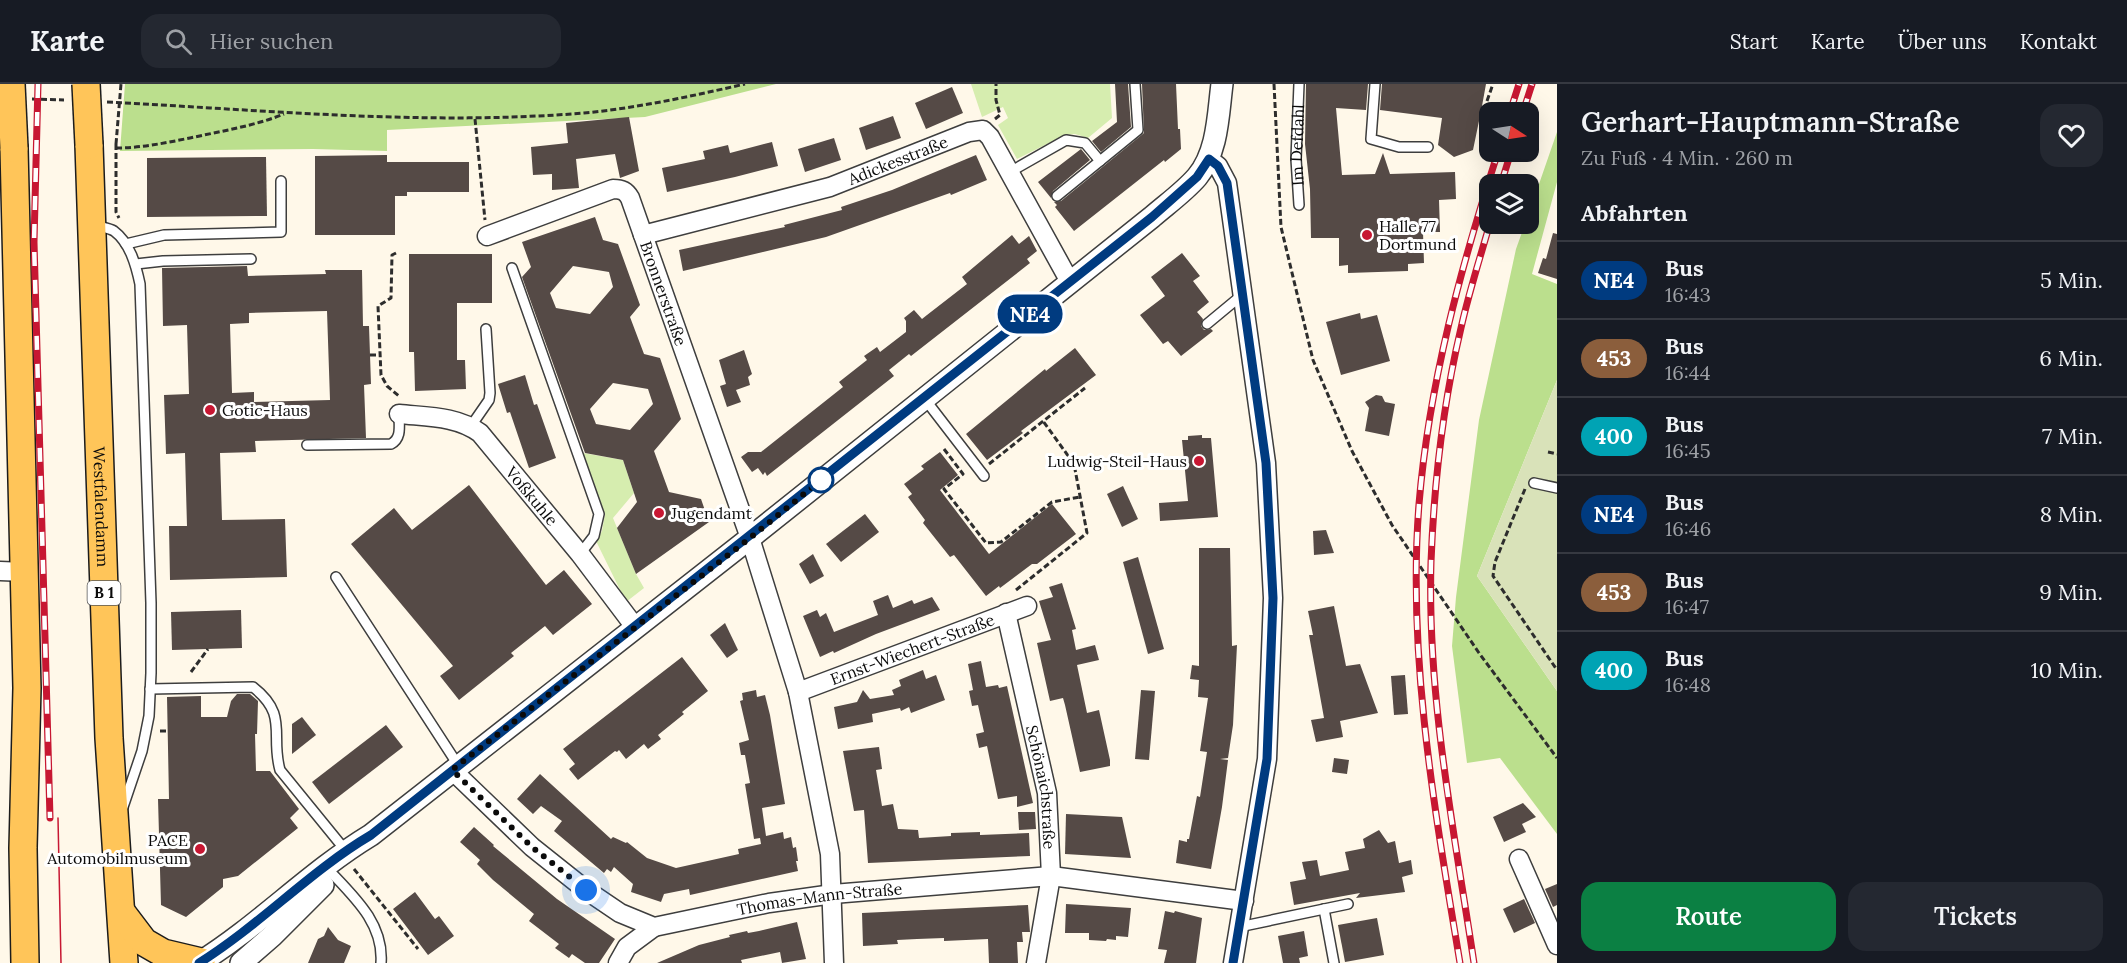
<!DOCTYPE html>
<html lang="de">
<head>
<meta charset="utf-8">
<style>
	:root { --surface:#171b24; --page:#242831; --text:#f1f3f6; --muted:#9ea1a6; --line:#363941; --accent:#0b8043 }
	body { margin:0; font-family:Lora,serif; background:var(--page); color:var(--text); height:100vh; display:flex; flex-direction:column; font-size:22px; white-space:nowrap }
	* { box-sizing:border-box; margin:0 }
	p { font-size:20px; color:var(--muted) }
	.icon { flex:none; width:33px; height:33px; fill:none; stroke:currentColor; stroke-width:2; stroke-linecap:round; stroke-linejoin:round }
	.map { position:relative; flex:1; overflow:hidden }
	.side { display:flex; flex-direction:column; background:var(--surface); width:570px }
	.side>* { flex:none }
	.badge { padding:0 12px; border-radius:20px; font-size:21px; line-height:39px }
	.needle { width:39px; rotate:102deg }
	.fabs { position:absolute; left:1479px; top:18px; display:grid; gap:12px }
	.fabs a { display:grid; place-items:center; width:60px; height:60px; border-radius:12px; background:var(--surface); box-shadow:0 6px 24px #0002; font-size:30px }
	.you { position:absolute; width:30px; height:30px; margin:-15px; border:4px solid #fff; border-radius:50%; background:#1a73e8; box-shadow:0 0 0 9px #1a73e833 }
	.map>.badge { position:absolute; translate:-50% -50%; box-shadow:0 0 0 3px #fff }
	h2 { padding:0 24px; font-size:22px; line-height:54px }
	.round { display:grid; place-items:center; flex:none; width:63px; height:63px; border-radius:18px; background:var(--page) }
	.summary { display:flex; align-items:center; justify-content:space-between; height:102px; padding:0 24px }
	h1 { font-size:28px; font-weight:600; line-height:45px }
	.action { display:flex; gap:12px; margin-top:auto; padding:12px 24px }
	.action a { flex:1; height:69px; border-radius:18px; background:var(--accent); color:#fff; font-size:24px; font-weight:600; line-height:69px; text-align:center }
	.action a+a { background:var(--page); color:var(--text) }
	ul { padding:0; list-style:none }
	li { display:flex; align-items:center; gap:18px; height:78px; padding:0 24px; border-top:2px solid var(--line) }
	li div { flex:1 }
	li b { display:block; font-size:22px }
	li em { font-style:normal }
	li .badge { min-width:66px; font-weight:700; text-align:center }
	header { display:flex; align-items:center; gap:36px; box-sizing:border-box; height:84px; padding:0 30px; background:var(--surface); border-bottom:2px solid var(--line) }
	header strong { font-size:28px }
	nav { display:flex; gap:33px; margin-inline-start:auto; font-size:21px }
	.search { width:420px; height:54px; background:var(--page); display:flex; align-items:center; gap:15px; box-sizing:border-box; padding:0 21px; border-radius:18px; color:var(--muted); font-size:22px }
	main { display:flex; flex:1; min-height:0 }
	.map>svg:first-child { display:block }
</style>
</head>
<body>
<header>
<strong>Karte</strong>
<div class="search"><svg class="icon" aria-label="search" viewBox="0 0 24 24"><circle cx="10" cy="10" r="6"/><path d="M15 15l6 6"/></svg>Hier suchen</div>
<nav><a>Start</a><a>Karte</a><a>Über uns</a><a>Kontakt</a></nav>
</header>
<main>
<div class="map">
<svg width="1557" height="879" viewBox="0 0 1557 879">
	<rect width="100%" height="100%" fill="#fff8e9"/>
	<g fill="#d6edaf">
		<polygon points="971,0 1110,0 1112,34 1088,54 1075,50 1065,51 1017,75 998,41 1008,34 1003,23 982,33"/>
		<polygon points="583,369 623,376 634,409 613,434 636,490 644,504 626,518 596,457 602,447 605,430"/>
	</g>
	<g fill="#bbdf8d">
		<polygon points="125,0 776,0 645,33 387,46 387,67 313,65 120,67"/>
		<polygon points="1557,48 1557,98 1532,190 1557,200 1557,296 1477,492 1557,607 1557,750 1500,674 1467,679 1452,562 1456,513 1479,336 1516,165 1525,140 1528,140 1529,129"/>
	</g>
	<polygon fill="#d9e2b9" points="1557,296 1557,607 1477,492"/>
	<g fill="#554a46" fill-rule="evenodd">
		<polygon points="1115,0 1128,0 1131,43 1101,68 1092,57 1117,38"/>
		<polygon points="1142,0 1176,0 1178,45 1180,45 1181,65 1165,78 1164,76 1074,147 1055,123 1057,121 1054,118 1061,117 1144,49"/>
		<polygon points="1306,0 1368,0 1366,26 1336,24 1342,91 1375,90 1383,69 1390,90 1455,88 1456,115 1439,116 1440,148 1423,148 1424,179 1408,180 1408,187 1348,189 1348,181 1339,182 1339,154 1311,154 1310,105 1305,60"/>
		<polygon points="1382,0 1486,0 1482,22 1487,23 1482,36 1479,37 1473,66 1454,73 1438,61 1442,34 1380,26"/>
		<polygon points="952,3 963,29 926,45 915,19"/>
		<polygon points="893,32 901,54 866,66 859,44"/>
		<polygon points="629,33 639,87 620,94 615,70 576,75 579,104 552,106 552,90 533,91 531,63 568,59 566,39"/>
		<polygon points="834,54 841,76 805,88 798,65"/>
		<polygon points="772,58 778,82 735,93 667,108 662,84 705,75 703,67 728,61 730,69"/>
		<polygon points="1081,65 1090,76 1053,107 1051,114 1038,98"/>
		<polygon points="387,71 387,78 469,78 469,108 407,108 407,112 395,112 395,151 315,151 315,72"/>
		<polygon points="976,71 987,96 951,111 950,109 826,153 683,187 679,166 785,143 784,141 842,126 841,123 892,106"/>
		<polygon points="266,73 267,132 147,133 147,74"/>
		<path d="M595,133L603,156L618,160L640,221L630,233L644,270L660,274L681,335L654,367L669,408L701,415L709,438L636,490L617,444L637,418L623,376L585,369L522,193L531,183L522,158ZM573,182L609,188L613,203L590,230L556,224L550,209ZM613,299L648,305L653,320L630,346L596,340L590,325Z"/>
		<polygon points="1553,149 1557,150 1557,195 1538,189 1543,174 1546,175"/>
		<polygon points="1012,151 1019,160 1029,152 1037,167 1027,175 1030,179 911,272 909,270 889,286 894,292 767,392 765,388 763,391 758,384 752,388 741,373 748,368 761,368 843,303 839,298 867,276 864,272 877,263 880,268 906,248 906,237 904,234 914,226 922,235 927,231 967,200 962,193"/>
		<polygon points="1182,169 1200,192 1193,197 1209,218 1197,228 1203,235 1201,242 1204,246 1211,245 1213,247 1181,272 1168,257 1163,260 1140,231 1165,212 1151,193"/>
		<polygon points="409,170 492,170 492,219 457,219 457,276 465,276 466,305 415,307 414,268 409,268"/>
		<path d="M247,182L248,192L326,190L325,186H362L363,242H369L371,300L364,301L366,354L255,357L256,368L220,369L222,436L285,435L287,493L170,496L169,442H187L185,369L166,370L164,311L189,310L187,241L163,242L162,184ZM327,227L330,316L254,318V308L232,309L230,240L249,239V229Z"/>
		<polygon points="1360,229 1361,235 1377,231 1390,277 1341,291 1326,238"/>
		<polygon points="1075,264 1096,291 1021,347 1023,349 987,376 966,350 1045,285 1046,287"/>
		<polygon points="744,266 752,290 748,293 750,301 736,306 741,318 727,323 720,302 726,300 719,276"/>
		<polygon points="525,291 534,321 537,320 556,374 529,384 510,328 507,329 498,300"/>
		<polygon points="1376,311 1382,312 1385,318 1395,320 1389,352 1365,347 1369,324 1365,318"/>
		<polygon points="1202,351 1202,354 1211,354 1218,433 1160,437 1159,419 1188,417 1182,356 1188,356 1188,352"/>
		<polygon points="940,368 958,391 940,406 989,470 1052,420 1076,450 1037,480 1032,480 1000,504 999,502 986,512 954,471 950,473 923,439 925,436 908,413 912,410 904,400 924,385 921,382"/>
		<polygon points="469,401 546,501 564,486 592,520 553,551 545,542 511,569 514,572 459,616 440,592 453,582 351,460 394,424 412,446"/>
		<polygon points="1123,402 1138,435 1122,443 1107,410"/>
		<polygon points="865,430 879,448 841,478 826,460"/>
		<polygon points="1326,446 1334,469 1314,471 1313,447"/>
		<polygon points="1199,464 1230,464 1232,562 1237,561 1233,641 1228,674 1220,675 1228,676 1222,723 1211,785 1176,779 1179,756 1187,758 1187,755 1189,755 1197,712 1200,713 1207,668 1200,667 1208,614 1198,613 1199,596 1190,595 1192,581 1199,582"/>
		<polygon points="813,470 824,492 810,500 799,480"/>
		<polygon points="1138,473 1164,565 1148,570 1123,478"/>
		<polygon points="1062,499 1076,545 1072,546 1076,566 1095,561 1099,576 1077,581 1087,629 1099,626 1110,676 1110,682 1080,688 1065,621 1063,614 1050,617 1037,559 1051,556 1039,517 1053,513 1049,503"/>
		<polygon points="888,511 893,524 912,516 914,520 932,513 940,526 876,550 834,569 833,567 820,573 803,532 817,526 820,533 826,529 834,548 878,531 873,517"/>
		<polygon points="1334,522 1346,582 1360,580 1378,629 1340,637 1343,653 1316,658 1311,636 1324,634 1309,551 1313,551 1308,527"/>
		<polygon points="241,526 242,564 172,566 171,528"/>
		<polygon points="725,539 738,566 727,574 710,551"/>
		<polygon points="682,573 708,607 682,628 684,630 658,651 661,655 648,665 644,660 626,675 619,666 617,668 615,667 578,696 569,685 575,680 563,665"/>
		<polygon points="981,577 986,603 998,601 999,604 1007,602 1033,719 1017,723 1017,712 998,715 987,662 979,664 976,650 984,648 978,621 972,622 969,607 973,606 968,580"/>
		<polygon points="923,586 926,595 936,591 945,616 911,629 909,623 901,627 900,624 872,630 873,638 838,645 834,623 857,618 863,606 870,615 894,611 892,606 901,602 899,596"/>
		<polygon points="1405,591 1408,630 1394,631 1391,592"/>
		<polygon points="756,606 757,613 765,611 770,631 785,720 762,724 766,752 783,748 784,755 791,753 793,764 796,763 798,777 796,777 798,787 690,811 689,805 664,810 661,818 631,808 633,800 614,783 611,788 607,785 604,789 554,747 562,737 541,722 533,730 517,715 540,690 611,755 613,753 626,759 627,758 647,774 676,784 739,770 738,765 761,760 760,754 754,755 745,700 750,699 745,671 741,671 739,659 749,656 740,617 743,616 742,609"/>
		<polygon points="1141,606 1155,607 1149,676 1135,675"/>
		<polygon points="237,610 250,610 258,617 257,650 255,650 256,687 270,687 299,725 290,734 298,744 238,792 223,795 223,803 186,833 161,821 158,715 169,715 167,613 201,612 201,633 227,633 231,617"/>
		<polygon points="302,633 316,651 292,670 292,640"/>
		<polygon points="386,641 403,663 329,720 312,698"/>
		<polygon points="879,663 882,685 876,686 882,722 893,720 898,745 918,746 919,754 951,752 951,749 980,748 980,751 1029,749 1030,772 868,779 864,726 854,727 843,667"/>
		<polygon points="1334,674 1349,676 1347,690 1332,688"/>
		<polygon points="1523,719 1536,733 1522,740 1526,748 1504,758 1493,733"/>
		<polygon points="1018,728 1035,728 1036,745 1019,746"/>
		<polygon points="1066,730 1122,733 1131,774 1065,770"/>
		<polygon points="474,743 494,761 493,762 557,815 615,855 599,879 585,879 572,870 569,874 555,864 559,860 529,837 534,830 493,796 477,780 480,776 460,758"/>
		<polygon points="1379,746 1388,759 1395,757 1399,779 1411,776 1413,790 1402,793 1405,808 1356,814 1360,809 1294,821 1290,798 1306,795 1302,778 1317,776 1320,792 1349,786 1345,768 1365,764 1363,755"/>
		<polygon points="1557,800 1557,821 1553,823 1545,805"/>
		<polygon points="415,808 435,835 439,832 454,852 428,871 393,825"/>
		<polygon points="1524,815 1535,839 1514,849 1503,825"/>
		<polygon points="1066,820 1131,824 1128,853 1116,852 1116,856 1107,855 1106,857 1089,856 1089,849 1065,849"/>
		<polygon points="1028,821 1030,848 1022,848 1023,858 1017,858 1018,879 989,879 988,855 944,857 944,854 917,855 897,856 898,860 863,862 862,829"/>
		<polygon points="1165,827 1174,829 1175,827 1202,834 1196,879 1164,879 1167,866 1158,865"/>
		<polygon points="1377,834 1384,871 1345,878 1338,841"/>
		<polygon points="797,838 806,875 782,879 780,868 741,876 742,879 657,879 699,861 730,853 729,851 747,847 748,849 759,847"/>
		<polygon points="328,843 338,856 351,862 344,879 308,879 318,855 324,852"/>
		<polygon points="1304,847 1308,872 1299,874 1300,879 1283,879 1278,852"/>
	</g>
	<g fill="none" stroke-linecap="round" stroke-linejoin="round">
		<g stroke="#3e3e3e" stroke-width="12">
			<g id="service">
				<polyline points="1375,0 1371,55 1399,63 1428,63"/>
				<polyline points="1008,89 1066,56 1085,59 1100,77"/>
				<polyline points="1057,112 1138,46 1135,0"/>
				<path id="s1" d="M1299,121L1296,75L1299,0"/>
				<path d="M95,141C101,143 109,144 114,147C130,159 136,181 140,200L151,519V589L149,632L142,667L123,723"/>
				<polyline points="126,160 164,151 281,148 281,97"/>
				<polyline points="136,180 163,177 251,175"/>
				<polyline points="512,184 599,430 594,452 580,470"/>
				<polyline points="1207,240 1242,211"/>
				<polyline points="924,314 984,392"/>
				<polyline points="471,342 489,316 490,309 486,245"/>
				<path d="M307,361L391,360C402,354 399,342 399,330"/>
				<polyline points="1534,399 1557,404"/>
				<polyline points="336,493 458,681"/>
				<path d="M150,605L253,603C289,631 270,651 280,686L346,767"/>
				<path d="M326,783C352,811 384,838 381,879"/>
				<polyline points="1324,825 1334,879"/>
				<polyline points="1239,843 1348,820"/>
			</g>
		</g>
		<g stroke="#3e3e3e" stroke-width="21">
			<g id="minor">
				<polyline points="1209,75 1218,82 1227,99 1266,379 1273,514 1267,675 1233,879"/>
				<path id="s2" d="M643,151L830,103L969,48L983,46L990,53L1070,198"/>
				<path id="s3" d="M487,152L613,105C622,105 626,107 630,114L750,454L798,608L830,770L834,879"/>
				<path id="s4" d="M399,330C428,333 457,332 480,349L580,470L635,543"/>
				<polyline points="0,487 25,488"/>
				<path id="s5" d="M1006,529L1047,709L1051,792L1036,879"/>
				<path id="s6" d="M798,608L1027,522"/>
				<path id="s7" d="M452,686L532,763L586,806L620,829L654,843L769,819L833,810L1051,792L1244,817"/>
				<polyline points="1519,775 1557,861"/>
				<polyline points="618,879 627,863 654,843"/>
			</g>
		</g>
		<g stroke="#3e3e3e" stroke-width="24">
			<g id="tertiary">
				<path d="M199,879C260,841 310,788 371,751L750,454L1152,133C1167,120 1184,108 1197,93C1218,68 1218,31 1222,0"/>
				<polyline points="241,879 272,852 323,801"/>
			</g>
		</g>
		<g stroke="#1c1c1c" stroke-width="30">
			<g id="primary">
				<path id="s8" d="M89,61L109,654L124,879"/>
				<polyline points="14,64 27,604 23,764 25,879"/>
				<polyline points="122,829 144,858 163,869 201,878"/>
			</g>
		</g>
		<g stroke="#2d2d2d" stroke-width="3" stroke-dasharray="6 3" stroke-linecap="butt">
			<polyline points="1274,0 1281,143 1313,276 1352,367 1392,441 1479,569 1557,674"/>
			<polyline points="32,15 64,16"/>
			<polyline points="1487,17 1493,0"/>
			<path d="M107,18C266,26 425,42 584,29C638,24 692,12 745,0"/>
			<polyline points="475,35 485,136"/>
			<polyline points="995,35 1000,31 996,16 996,0"/>
			<polyline points="116,60 116,128 119,134"/>
			<path d="M116,64C141,64 165,59 190,54C222,47 254,42 284,30"/>
			<polyline points="396,169 392,171 391,214 378,222 381,291 387,302 400,313"/>
			<polyline points="370,271 381,271"/>
			<polyline points="944,365 963,390 944,405 986,459 1001,458 1052,418 1080,413"/>
			<polyline points="1548,368 1557,370"/>
			<polyline points="989,380 1085,304"/>
			<polyline points="1525,405 1495,478 1493,492 1557,586"/>
			<polyline points="1016,506 1087,449 1074,380 1043,337"/>
			<polyline points="191,588 208,565"/>
			<polyline points="160,647 168,647"/>
			<polyline points="354,785 418,865"/>
		</g>
		<use href="#service" stroke="#fff" stroke-width="9"/>
		<use href="#minor" stroke="#fff" stroke-width="18"/>
		<use href="#tertiary" stroke="#fff" stroke-width="21"/>
		<use href="#primary" stroke="#ffc559" stroke-width="27"/>
		<polyline stroke="#c71732" stroke-width="1.5" points="58,734 61,879"/>
		<g stroke="#c71732" stroke-width="7">
			<g id="rail">
				<polyline points="38,0 34,158 50,734"/>
				<polyline points="1510,28 1519,0"/>
				<polyline points="1523,28 1532,0"/>
				<polyline points="1501,100 1511,68"/>
				<path d="M1460,879C1435,728 1407,573 1419,420C1429,299 1461,183 1498,68"/>
				<path d="M1474,879C1454,746 1427,613 1431,478C1434,399 1443,320 1461,244C1469,208 1480,174 1490,139"/>
			</g>
		</g>
		<use href="#rail" stroke="#fff" stroke-width="4.5" stroke-dasharray="14" stroke-linecap="butt"/>
		<g stroke="#1c1c1c" stroke-width="30" stroke-linecap="butt">
			<g id="primary-bridge">
				<polyline points="11,0 14,64"/>
				<polyline points="86,0 89,61"/>
			</g>
		</g>
		<polyline stroke="#2d2d2d" stroke-width="3" stroke-dasharray="6 3" stroke-linecap="butt" points="116,60 121,0"/>
		<use href="#primary-bridge" stroke="#ffc559" stroke-width="27"/>
	</g>
	<g fill="none" stroke-linecap="round" stroke-linejoin="round">
		<g stroke="#fff" stroke-width="14">
			<path id="line" d="M199,879C260,841 310,787 371,751L1152,133L1197,93L1209,75L1218,82L1227,99L1266,379L1273,514L1267,675L1233,879"/>
		</g>
		<use href="#line" stroke="#003b80" stroke-width="9"/>
		<polyline stroke="#0b0b0b" stroke-width="6" stroke-dasharray="0 10.8" points="586,806 532,763 452,686 750,454 826,392 821,396"/>
	</g>
	<g fill="#c71732" stroke="#fff" stroke-width="2">
		<circle cx="1367" cy="151" r="6"/>
		<circle cx="210" cy="326" r="6"/>
		<circle cx="1199" cy="377" r="6"/>
		<circle cx="659" cy="429" r="6"/>
		<circle cx="200" cy="765" r="6"/>
	</g>
	<circle fill="#fff" stroke="#003b80" stroke-width="3" cx="821" cy="396" r="12"/>
	<g text-anchor="middle" stroke-width="6" stroke-linejoin="round" paint-order="stroke">
		<rect fill="#fff" stroke="#545454" stroke-width="1.5" x="87.5" y="497" width="33" height="24" rx="4.5"/>
		<g font-size="15" font-weight="bold" fill="#0b0b0b">
			<text x="104" y="514">B 1</text>
		</g>
		<g font-size="16" fill="#0b0b0b" stroke="#fff">
			<text dy="6" stroke="none"><textPath href="#s1" startOffset="60">Im Defdahl</textPath></text>
			<text dy="6" stroke="none"><textPath href="#s2" startOffset="266">Adickesstraße</textPath></text>
			<text dy="6" stroke="none"><textPath href="#s3" startOffset="256">Bronnerstraße</textPath></text>
			<text dy="6" stroke="none"><textPath href="#s4" startOffset="166">Voßkuhle</textPath></text>
			<text dy="6" stroke="none"><textPath href="#s8" startOffset="362">Westfalendamm</textPath></text>
			<text dy="6" stroke="none"><textPath href="#s6" startOffset="122">Ernst-Wiechert-Straße</textPath></text>
			<text dy="6" stroke="none"><textPath href="#s5" startOffset="178">Schönaichstraße</textPath></text>
			<text dy="6" stroke="none"><textPath href="#s7" startOffset="426">Thomas-Mann-Straße</textPath></text>
		</g>
		<g font-size="16" fill="#0b0b0b" stroke="#fff" text-anchor="start">
			<text x="1379" y="148">Halle 77<tspan x="1379" dy="18">Dortmund</tspan></text>
			<text x="222" y="332">Gotic-Haus</text>
			<text x="1187" y="383" text-anchor="end">Ludwig-Steil-Haus</text>
			<text x="671" y="435">Jugendamt</text>
			<text x="188" y="762" text-anchor="end">PACE<tspan x="188" dy="18">Automobilmuseum</tspan></text>
		</g>
	</g>
</svg>
<div class="fabs">
<a><svg class="needle" viewBox="-14 -14 28 28"><path d="M0-13l5 13h-10z" fill="#e53935"/><path d="M0 13l5-13h-10z" fill="#9ea1a6"/></svg></a>
<a><svg class="icon" aria-label="layers" viewBox="0 0 24 24"><path d="M12 4l9 5-9 5-9-5zM3 14l9 5 9-5"/></svg></a>
</div>
<div class="you" style="left:586px;top:806px"></div>
<b class="badge" style="left:1030px;top:230px;background:#003b80;color:#fff">NE4</b>
</div>
<section class="side">
<div class="summary"><div><h1>Gerhart-Hauptmann-Straße</h1><p>Zu Fuß · 4 Min. · 260 m</p></div><a class="round"><svg class="icon" aria-label="heart" viewBox="0 0 24 24"><path d="M12 20l-8-8c-3-5 5-10 8-4 3-6 11-1 8 4z"/></svg></a></div>
<h2>Abfahrten</h2>
<ul>
<li><span class="badge" style="background:#003b80;color:#fff">NE4</span><div><b>Bus</b><p>16:43</p></div><em>5 Min.</em></li>
<li><span class="badge" style="background:#8b5e3c;color:#fff">453</span><div><b>Bus</b><p>16:44</p></div><em>6 Min.</em></li>
<li><span class="badge" style="background:#00a3b4;color:#fff">400</span><div><b>Bus</b><p>16:45</p></div><em>7 Min.</em></li>
<li><span class="badge" style="background:#003b80;color:#fff">NE4</span><div><b>Bus</b><p>16:46</p></div><em>8 Min.</em></li>
<li><span class="badge" style="background:#8b5e3c;color:#fff">453</span><div><b>Bus</b><p>16:47</p></div><em>9 Min.</em></li>
<li><span class="badge" style="background:#00a3b4;color:#fff">400</span><div><b>Bus</b><p>16:48</p></div><em>10 Min.</em></li>
</ul>
<div class="action"><a>Route</a><a>Tickets</a></div>
</section>
</main>
</body>
</html>
